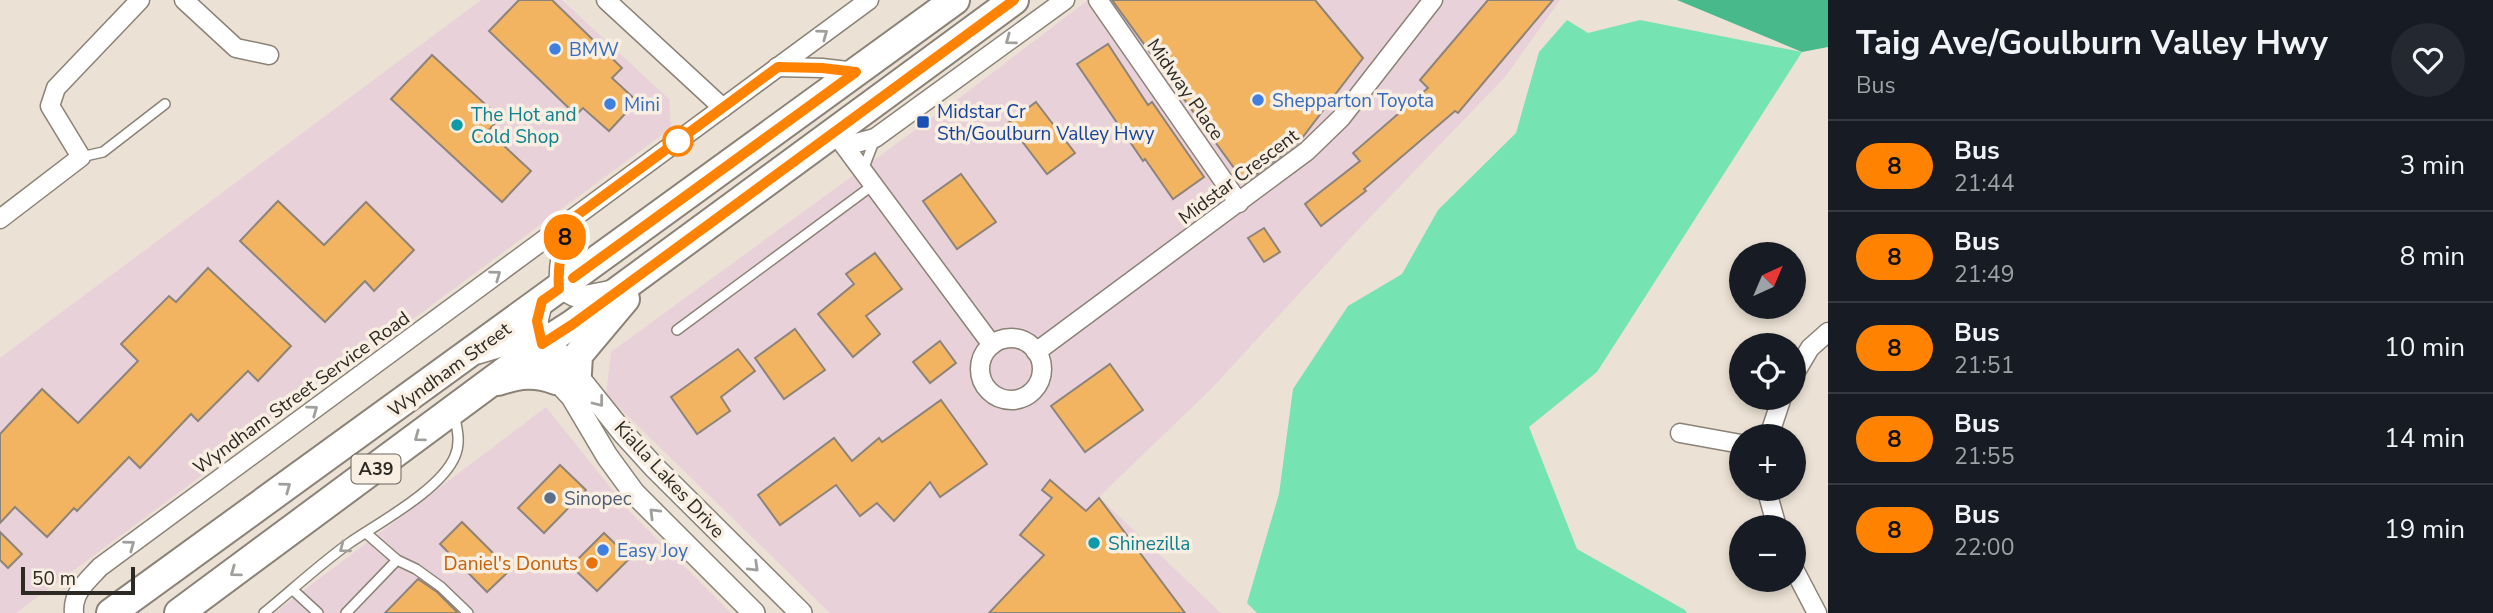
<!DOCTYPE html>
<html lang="en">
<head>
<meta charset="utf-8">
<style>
	:root { --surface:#171b24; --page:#242831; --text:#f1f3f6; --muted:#9ea1a6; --line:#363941 }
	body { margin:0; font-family:"Nunito Sans",sans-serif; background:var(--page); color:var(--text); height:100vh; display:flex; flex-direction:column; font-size:26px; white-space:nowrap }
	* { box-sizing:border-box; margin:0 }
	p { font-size:23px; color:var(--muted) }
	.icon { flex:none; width:38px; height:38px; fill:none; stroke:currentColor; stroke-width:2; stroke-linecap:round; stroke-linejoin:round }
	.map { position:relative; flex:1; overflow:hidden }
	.sheet { display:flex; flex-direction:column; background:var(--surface); width:665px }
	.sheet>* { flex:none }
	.badge { padding:0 14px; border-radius:23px; font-size:24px; line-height:46px }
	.needle { width:46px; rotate:44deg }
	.buttons { position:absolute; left:1729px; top:242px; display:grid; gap:14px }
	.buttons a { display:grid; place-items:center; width:77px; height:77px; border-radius:50%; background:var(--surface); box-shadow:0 4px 10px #0003; font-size:35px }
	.scale { position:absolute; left:21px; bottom:18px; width:114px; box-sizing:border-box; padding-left:7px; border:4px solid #2d2924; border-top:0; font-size:19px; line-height:24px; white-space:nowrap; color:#2d2924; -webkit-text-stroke:5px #f8eee1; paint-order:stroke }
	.map>.badge { position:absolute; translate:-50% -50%; box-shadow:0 0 0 4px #fff }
	.round { display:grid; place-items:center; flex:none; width:74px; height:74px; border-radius:37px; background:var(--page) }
	.headline { display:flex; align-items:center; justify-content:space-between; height:119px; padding:0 28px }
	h1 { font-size:33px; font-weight:700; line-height:52px }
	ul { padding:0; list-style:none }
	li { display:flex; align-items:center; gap:21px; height:91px; padding:0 28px; border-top:2px solid var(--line) }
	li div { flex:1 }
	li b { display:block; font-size:26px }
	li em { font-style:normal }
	li .badge { min-width:77px; font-weight:700; text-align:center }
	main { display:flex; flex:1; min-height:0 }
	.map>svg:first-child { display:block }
</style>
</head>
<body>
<main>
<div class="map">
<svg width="1828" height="613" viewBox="0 0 1828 613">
	<rect width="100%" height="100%" fill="#ebe1d4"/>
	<g fill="#e9d1da">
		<polygon points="481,0 562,0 669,99 671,128 16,613 0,613 0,358"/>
		<polygon points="1088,0 1560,0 1505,77 1357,231 1211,389 1099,497 1221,613 830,613 606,395 611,352 962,96"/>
		<polygon points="546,407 630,512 731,613 274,613"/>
	</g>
	<polygon fill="#76e4b2" points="1567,20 1588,33 1640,20 1802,52 1597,372 1529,427 1577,549 1685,610 1687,613 1257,613 1247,603 1279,494 1293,389 1348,306 1402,274 1438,210 1516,133 1539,52"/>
	<polygon fill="#48b98a" points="1677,0 1828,0 1828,47 1802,52"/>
	<g fill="#f2b460" stroke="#8d8479" stroke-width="2">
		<polygon points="519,0 552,0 622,68 612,78 637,101 609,131 583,108 576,115 489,31"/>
		<polygon points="1112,0 1315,0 1363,58 1299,142 1245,183"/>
		<polygon points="1488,0 1553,0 1458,113 1455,111 1364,189 1366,191 1321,226 1305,204 1360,161 1353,153 1428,88 1420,80"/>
		<polygon points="1108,44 1148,105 1152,102 1204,177 1173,199 1145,159 1143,161 1077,64"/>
		<polygon points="432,55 500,118 488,131 531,171 502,202 391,99"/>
		<polygon points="1036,102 1075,153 1047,174 1008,123"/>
		<polygon points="961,174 996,222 957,249 923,201"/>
		<polygon points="278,201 324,245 366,202 414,250 374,291 365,281 325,322 240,241"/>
		<polygon points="1264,228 1280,252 1264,262 1248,238"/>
		<polygon points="875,253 902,289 866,316 880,334 853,357 818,314 854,284 846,274"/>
		<polygon points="208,268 291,346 258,381 248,371 198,421 191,414 140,468 129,457 77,511 74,508 47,537 15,507 0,523 0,434 42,389 78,423 138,361 121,344 169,296 176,302"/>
		<polygon points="795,329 825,370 784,399 755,358"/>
		<polygon points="940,341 956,363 930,383 913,362"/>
		<polygon points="738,349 755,371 721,397 730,411 697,434 671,397"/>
		<polygon points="1110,364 1143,410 1085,452 1051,406"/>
		<polygon points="941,400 987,464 940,497 930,482 894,521 877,503 860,516 836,485 780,525 758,495 834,438 852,461 879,438 882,442"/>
		<polygon points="560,465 586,490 544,533 518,508"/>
		<polygon points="1050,480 1086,511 1099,498 1185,613 989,613 1044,555 1020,535 1052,498 1042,490"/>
		<polygon points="462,522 510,570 487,592 440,544"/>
		<polygon points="0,532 22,554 8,568 0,560"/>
		<polygon points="604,533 630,558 597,591 571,566"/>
		<polygon points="418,579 437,592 458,613 385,613"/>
	</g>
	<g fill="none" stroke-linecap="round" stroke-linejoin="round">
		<g stroke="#8b8277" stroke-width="12">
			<g id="service">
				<polyline points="81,157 103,152 165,104"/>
				<polyline points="863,170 875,139"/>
				<polyline points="677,330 873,185"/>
				<polyline points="366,533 397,560 416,569 441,587 468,613"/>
				<polyline points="293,590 318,613"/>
				<path d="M264,613C292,590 319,565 348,544C378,523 441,490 455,456C461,442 457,428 454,414"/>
				<polyline points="346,613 397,560"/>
			</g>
		</g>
		<g stroke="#8b8277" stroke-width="21">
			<g id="minor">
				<polyline points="184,0 236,48 269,55"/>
				<polyline points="606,0 723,108"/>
				<polyline points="1098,0 1239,203"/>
				<polyline points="777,67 822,68 856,72"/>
				<polyline points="840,140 992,345"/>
				<polyline points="845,146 875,138 1065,0"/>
				<polyline points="0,219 81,157 50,106 56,88 140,0"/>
				<path d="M572,219C563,243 557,262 559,289L574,297L610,290"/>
				<circle cx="1011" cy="369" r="31"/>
				<polyline points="1036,352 1307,151 1341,118 1433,0"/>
				<polyline points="1794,375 1810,348 1828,332"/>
				<polyline points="1680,433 1741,444"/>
				<polyline points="1769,436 1782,397"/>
				<polyline points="1766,488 1777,527"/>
				<polyline points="1794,569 1817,613"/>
				<path d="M74,613C72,593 87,581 100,567L869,0"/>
			</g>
		</g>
		<g stroke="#8b8277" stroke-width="24">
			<g id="tertiary">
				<polyline points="542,301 537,321 544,359 549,372 572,397 607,456 634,493 754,613"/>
				<polyline points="478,353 527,338 559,353 624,434 654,467 801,613"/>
			</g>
		</g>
		<g stroke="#8b8277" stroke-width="32">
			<g id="trunk">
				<polyline points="577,373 578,355 625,299"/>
				<path d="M498,381C520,374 534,372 556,380"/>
				<polyline points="111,613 955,0"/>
				<polyline points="179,613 542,344 573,324 1014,0"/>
			</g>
		</g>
		<use href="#service" stroke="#fff" stroke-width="9"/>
		<use href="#minor" stroke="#fff" stroke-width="18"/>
		<use href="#tertiary" stroke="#fff" stroke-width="21"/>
		<use href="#trunk" stroke="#fff" stroke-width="28"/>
	</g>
	<defs><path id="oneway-chevron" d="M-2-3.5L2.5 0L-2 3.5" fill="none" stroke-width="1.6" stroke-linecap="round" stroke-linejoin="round" transform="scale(1.75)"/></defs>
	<g stroke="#a09f9c">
		<use href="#oneway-chevron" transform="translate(823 34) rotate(-36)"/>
		<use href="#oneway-chevron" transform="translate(1010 40) rotate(144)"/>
		<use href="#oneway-chevron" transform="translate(496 275) rotate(-36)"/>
		<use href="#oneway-chevron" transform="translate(599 402) rotate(52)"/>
		<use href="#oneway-chevron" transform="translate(313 410) rotate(-36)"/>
		<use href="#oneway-chevron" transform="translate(419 437) rotate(144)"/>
		<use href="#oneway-chevron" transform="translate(286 487) rotate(-36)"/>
		<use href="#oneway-chevron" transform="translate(654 513) rotate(-135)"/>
		<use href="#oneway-chevron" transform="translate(130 545) rotate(-36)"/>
		<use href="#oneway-chevron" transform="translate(344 548) rotate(143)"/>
		<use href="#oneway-chevron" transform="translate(754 567) rotate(44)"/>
		<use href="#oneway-chevron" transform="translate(235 572) rotate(144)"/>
	</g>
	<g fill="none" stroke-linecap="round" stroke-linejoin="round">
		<g stroke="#fff" stroke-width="16">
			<path id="line" d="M573,278L856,72L822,68L778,67L572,219C563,243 557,262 559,289L542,301L537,321L542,344L573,324L1014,0"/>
		</g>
		<use href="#line" stroke="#ff8200" stroke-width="10"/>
	</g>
	<g fill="#3f7fe0" stroke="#f8eee1" stroke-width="2.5">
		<circle cx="555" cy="49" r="7"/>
		<circle cx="1258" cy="100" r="7"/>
		<circle cx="610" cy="104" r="7"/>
		<circle cx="603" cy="550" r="7"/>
	</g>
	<rect fill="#1a4fb4" stroke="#f8eee1" stroke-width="2.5" x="916" y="115" width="14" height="14" rx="3.5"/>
	<g fill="#0f9aa8" stroke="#f8eee1" stroke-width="2.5">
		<circle cx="457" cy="125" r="7"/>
		<circle cx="1094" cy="543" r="7"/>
	</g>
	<circle fill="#fff" stroke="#ff8200" stroke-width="3.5" cx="678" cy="141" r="14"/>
	<circle fill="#5c6f8a" stroke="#f8eee1" stroke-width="2.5" cx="550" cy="498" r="7"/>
	<circle fill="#e8710a" stroke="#f8eee1" stroke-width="2.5" cx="592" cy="563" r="7"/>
	<g text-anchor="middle" stroke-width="7" stroke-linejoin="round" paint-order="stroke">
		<rect fill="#f8eee1" stroke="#6a645d" stroke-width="2" x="351.5" y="454.5" width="49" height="29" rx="5"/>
		<g font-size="18" font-weight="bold" fill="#2d2924">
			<text x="376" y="475">A39</text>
		</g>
		<g font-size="19" fill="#366cbe" stroke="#f8eee1" text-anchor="start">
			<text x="569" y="56">BMW</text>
			<text x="1272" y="107">Shepparton Toyota</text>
			<text x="624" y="111">Mini</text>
			<text x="617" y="557">Easy Joy</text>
		</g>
		<g font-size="19" fill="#2d2924" stroke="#f8eee1">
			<text transform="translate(1186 89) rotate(55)" y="7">Midway Place</text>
			<text transform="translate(1238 176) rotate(-37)" y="7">Midstar Crescent</text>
			<text transform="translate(449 369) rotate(-36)" y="7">Wyndham Street</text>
			<text transform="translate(301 392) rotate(-36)" y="7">Wyndham Street Service Road</text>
			<text transform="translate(670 479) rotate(47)" y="7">Kialla Lakes Drive</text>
		</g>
		<g font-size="19" fill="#164399" stroke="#f8eee1" text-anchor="start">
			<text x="937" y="118">Midstar Cr<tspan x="937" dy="22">Sth/Goulburn Valley Hwy</tspan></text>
		</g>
		<g font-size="19" fill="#0d838f" stroke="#f8eee1" text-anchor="start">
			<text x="471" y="121">The Hot and<tspan x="471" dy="22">Cold Shop</tspan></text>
			<text x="1108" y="550">Shinezilla</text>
		</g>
		<g font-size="19" fill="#4e5e75" stroke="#f8eee1" text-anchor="start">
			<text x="564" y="505">Sinopec</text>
		</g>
		<g font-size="19" fill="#c56008" stroke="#f8eee1" text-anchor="end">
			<text x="578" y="570">Daniel's Donuts</text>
		</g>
	</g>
</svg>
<div class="buttons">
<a><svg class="needle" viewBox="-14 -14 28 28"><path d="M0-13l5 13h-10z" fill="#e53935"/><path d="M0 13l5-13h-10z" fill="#9ea1a6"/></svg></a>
<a><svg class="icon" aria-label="locate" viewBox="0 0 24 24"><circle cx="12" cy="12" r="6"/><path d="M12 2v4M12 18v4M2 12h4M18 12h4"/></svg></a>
<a>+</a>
<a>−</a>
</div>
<div class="scale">50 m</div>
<b class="badge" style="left:565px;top:237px;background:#ff8200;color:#111">8</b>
</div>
<section class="sheet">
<div class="headline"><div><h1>Taig Ave/Goulburn Valley Hwy</h1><p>Bus</p></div><a class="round"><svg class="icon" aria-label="heart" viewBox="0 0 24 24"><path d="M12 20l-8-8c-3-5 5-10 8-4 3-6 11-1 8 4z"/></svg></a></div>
<ul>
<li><span class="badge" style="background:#ff8200;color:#111">8</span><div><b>Bus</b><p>21:44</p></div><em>3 min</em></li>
<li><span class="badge" style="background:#ff8200;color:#111">8</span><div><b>Bus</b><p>21:49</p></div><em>8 min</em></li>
<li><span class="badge" style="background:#ff8200;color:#111">8</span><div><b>Bus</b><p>21:51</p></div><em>10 min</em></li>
<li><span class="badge" style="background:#ff8200;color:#111">8</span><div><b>Bus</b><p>21:55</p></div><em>14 min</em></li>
<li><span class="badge" style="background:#ff8200;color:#111">8</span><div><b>Bus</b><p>22:00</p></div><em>19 min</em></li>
</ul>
</section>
</main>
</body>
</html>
